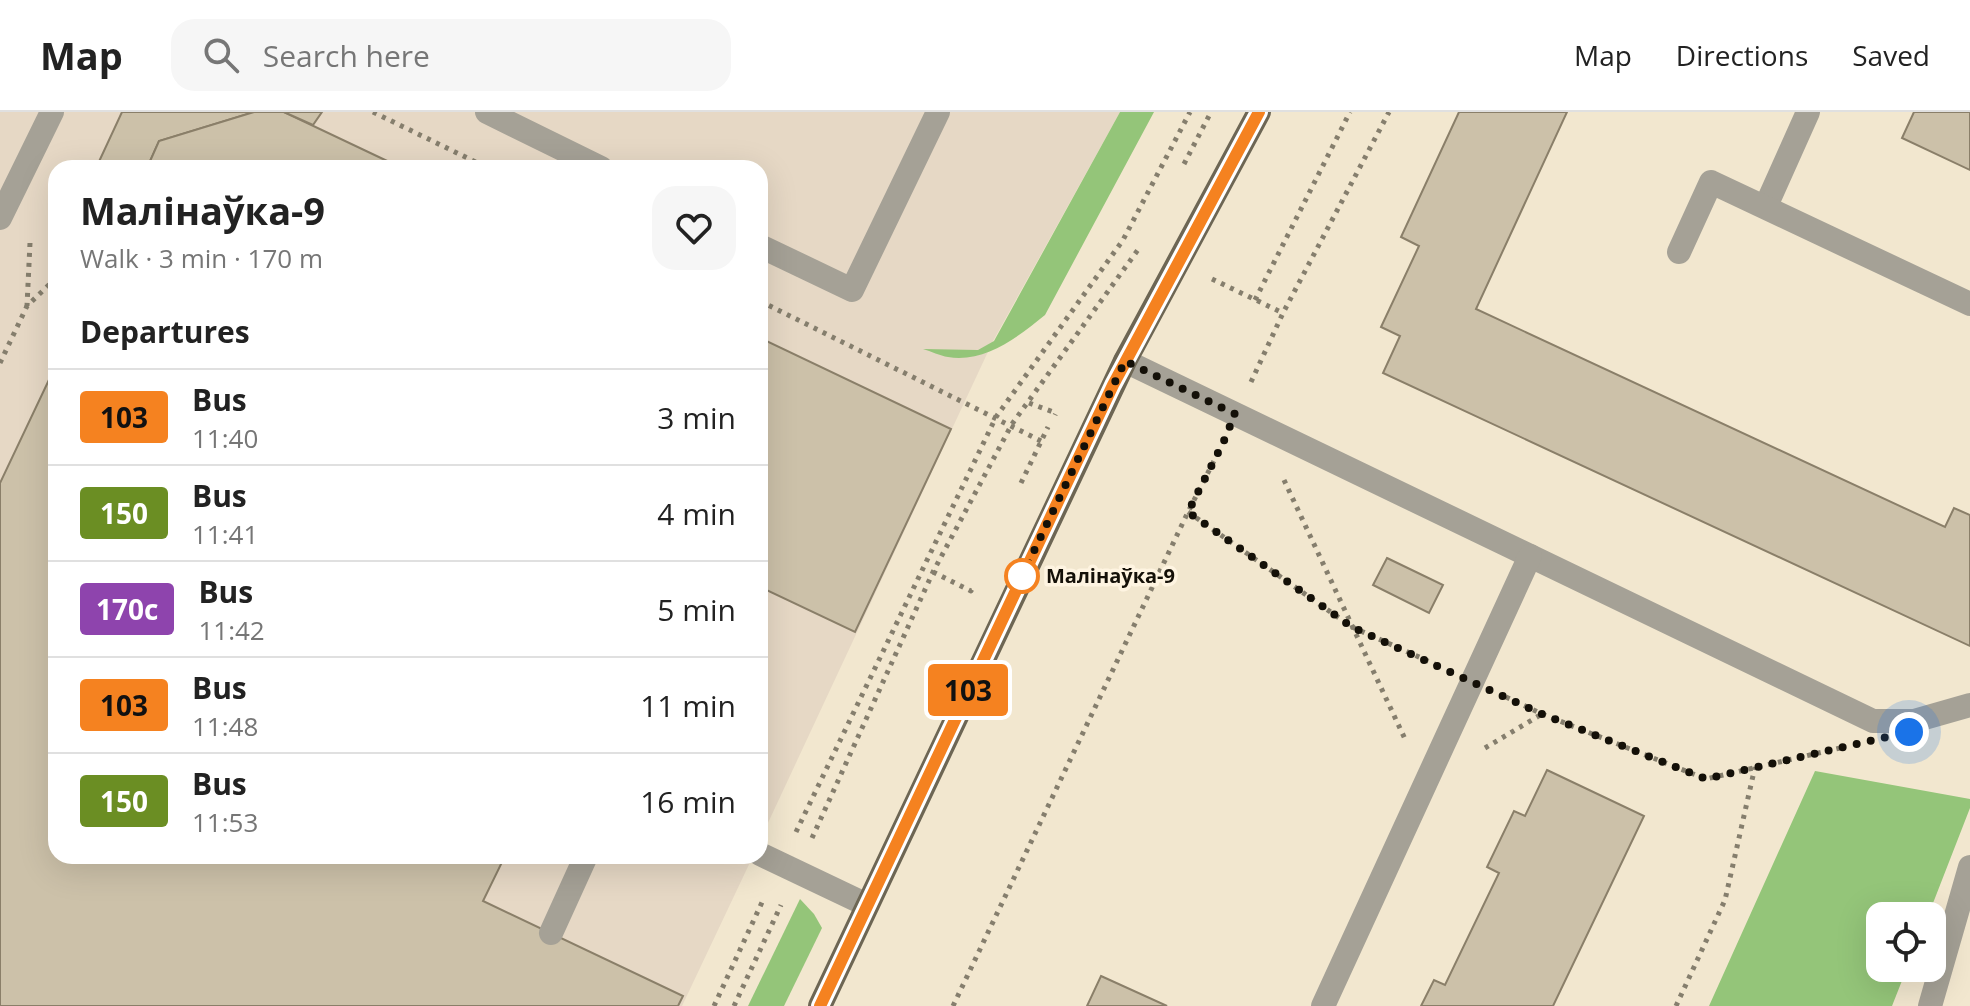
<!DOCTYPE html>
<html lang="en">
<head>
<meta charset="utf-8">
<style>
	:root { --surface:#fff; --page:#f6f6f6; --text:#222; --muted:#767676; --line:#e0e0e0 }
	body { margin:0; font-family:"Open Sans",sans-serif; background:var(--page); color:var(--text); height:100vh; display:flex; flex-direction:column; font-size:30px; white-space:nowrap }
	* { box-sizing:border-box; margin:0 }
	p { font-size:26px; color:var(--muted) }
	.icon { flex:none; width:44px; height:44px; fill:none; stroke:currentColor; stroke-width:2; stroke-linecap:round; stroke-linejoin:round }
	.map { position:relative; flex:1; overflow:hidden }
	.side { position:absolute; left:48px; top:48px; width:720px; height:704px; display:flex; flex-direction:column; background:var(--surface); border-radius:24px; box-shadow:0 8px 32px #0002 }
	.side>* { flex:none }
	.badge { padding:0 16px; border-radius:6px; font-size:28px; line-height:52px }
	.buttons { position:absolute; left:1866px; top:790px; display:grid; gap:16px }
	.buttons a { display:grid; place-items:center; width:80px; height:80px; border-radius:16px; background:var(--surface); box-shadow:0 8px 32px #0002; font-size:40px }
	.you { position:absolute; width:40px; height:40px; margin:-20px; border:6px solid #fff; border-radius:50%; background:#1a73e8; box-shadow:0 0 0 12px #1a73e833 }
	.map>.badge { position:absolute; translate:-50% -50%; box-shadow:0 0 0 4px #fff }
	h2 { padding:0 32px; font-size:30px; line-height:72px }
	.round { display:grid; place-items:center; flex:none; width:84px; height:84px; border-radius:24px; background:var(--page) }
	.headline { display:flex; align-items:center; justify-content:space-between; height:136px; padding:0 32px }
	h1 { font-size:38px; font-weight:700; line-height:60px }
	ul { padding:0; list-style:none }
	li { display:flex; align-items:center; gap:24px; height:96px; padding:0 32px; border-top:2px solid var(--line) }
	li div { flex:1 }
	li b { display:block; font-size:30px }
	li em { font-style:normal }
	li .badge { min-width:88px; font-weight:700; text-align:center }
	header { display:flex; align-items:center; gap:48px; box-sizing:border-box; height:112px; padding:0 40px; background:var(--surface); border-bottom:2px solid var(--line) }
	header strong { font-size:38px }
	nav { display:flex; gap:44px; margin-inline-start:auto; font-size:28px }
	.search { width:560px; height:72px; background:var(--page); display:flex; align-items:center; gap:20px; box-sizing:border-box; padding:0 28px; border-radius:24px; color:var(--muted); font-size:30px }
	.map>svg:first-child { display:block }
</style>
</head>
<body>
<header>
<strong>Map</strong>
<div class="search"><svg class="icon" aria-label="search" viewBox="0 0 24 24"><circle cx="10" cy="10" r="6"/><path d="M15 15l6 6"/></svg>Search here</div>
<nav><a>Map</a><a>Directions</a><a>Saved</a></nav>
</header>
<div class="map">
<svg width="1970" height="894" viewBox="0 0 1970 894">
	<rect width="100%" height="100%" fill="#f2e7cf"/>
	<polygon fill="#e6d8c5" points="0,0 1120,0 993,229 760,728 760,56 56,56 56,744 753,744 682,894 0,894"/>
	<g fill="#94c579">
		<path d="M1120,0H1154L1045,203C1018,225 985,251 948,245C940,244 931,239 923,237L978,238L994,229Z"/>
		<polygon points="1815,659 1970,687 1970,696 1928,804 1880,804 1880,856 1907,856 1892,894 1709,894"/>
		<polygon points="800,787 814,802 822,816 784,894 748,894"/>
	</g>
	<g fill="#ccc1a9" stroke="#8a7f69" stroke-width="2">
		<polygon points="122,0 254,0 159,29 147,56 96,56"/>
		<polygon points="254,0 284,0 402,56 147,56 159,29"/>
		<polygon points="284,0 322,0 313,13"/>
		<polygon points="1459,0 1567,0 1476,197 1945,415 1954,396 1970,403 1970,534 1383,261 1400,224 1381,215 1419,134 1401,125"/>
		<polygon points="1914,0 1970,0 1970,58 1902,26"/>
		<polygon points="760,226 951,317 855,520 760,475"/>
		<polygon points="56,253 56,744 505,744 483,789 683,884 678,894 0,894 0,371"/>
		<polygon points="1387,446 1443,473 1429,501 1373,473"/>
		<polygon points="1547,658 1644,704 1553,894 1421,894 1434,868 1445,873 1499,761 1487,755 1514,699 1525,704"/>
		<polygon points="1101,864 1167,894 1087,894"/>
	</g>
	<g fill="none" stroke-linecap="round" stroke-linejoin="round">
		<g stroke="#857e6d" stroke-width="5" stroke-dasharray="4 6" stroke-linecap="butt">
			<polyline points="373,0 488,56"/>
			<polyline points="1184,52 1211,0"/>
			<polyline points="30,131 27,194 56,166"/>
			<polyline points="1212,167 1283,201"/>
			<polyline points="1255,188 1350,0"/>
			<polyline points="760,189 1041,329"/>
			<polyline points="0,251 27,194"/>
			<polyline points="1251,270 1283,201 1389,0"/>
			<polyline points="1029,291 1056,301 1055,303"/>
			<polyline points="1284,368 1405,627"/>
			<polyline points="1021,371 1048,315"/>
			<polyline points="1188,400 1352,515 1439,554"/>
			<polyline points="933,460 971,479 973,475"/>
			<polyline points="1506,585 1542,602 1706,667 1840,636"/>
			<polyline points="1485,636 1542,602"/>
			<polyline points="796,720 996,305 1123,128 1190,0"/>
			<polyline points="812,726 933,460 1012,312 1140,135"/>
			<polyline points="714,894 764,786"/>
			<polyline points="734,894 781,793"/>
			<polyline points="953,894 1188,400 1220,337"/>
			<polyline points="1676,894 1725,788 1755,655"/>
		</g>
		<g stroke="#a5a196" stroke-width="24">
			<polyline points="487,0 601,56"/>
			<polyline points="1766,94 1808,0"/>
			<polyline points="0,106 52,0"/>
			<polyline points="760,134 852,178 938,0"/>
			<polyline points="1679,140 1711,70 1970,192"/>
			<polyline points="1125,249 1873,609 1914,609 1970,593"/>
			<polyline points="760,742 867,793"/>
			<polyline points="551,821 586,744"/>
			<polyline points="1323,894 1530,444"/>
			<polyline points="1930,894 1970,755"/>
		</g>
		<polyline stroke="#6d6654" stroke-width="24" points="820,894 1125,249 1259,0"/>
	</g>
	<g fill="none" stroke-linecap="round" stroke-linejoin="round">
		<g stroke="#fff" stroke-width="18">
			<polyline id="line" points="820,894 1113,273 1259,0"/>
		</g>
		<use href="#line" stroke="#f58220" stroke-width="12"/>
		<polyline stroke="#141008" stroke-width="8" stroke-dasharray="0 14.4" points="1022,464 1125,249 1235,302 1223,331 1188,400 1352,515 1542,602 1706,667 1909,620"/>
	</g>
	<circle fill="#fff" stroke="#f58220" stroke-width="4" cx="1022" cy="464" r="16"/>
	<g text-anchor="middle" stroke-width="7" stroke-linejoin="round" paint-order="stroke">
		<g font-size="20" font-weight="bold" fill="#141008" stroke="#fef4e1" text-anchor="start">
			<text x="1046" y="471">Малінаўка-9</text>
		</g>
	</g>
</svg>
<div class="buttons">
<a><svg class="icon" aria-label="locate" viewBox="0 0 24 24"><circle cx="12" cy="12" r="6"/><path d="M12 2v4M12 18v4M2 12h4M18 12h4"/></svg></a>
</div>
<div class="you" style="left:1909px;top:620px"></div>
<b class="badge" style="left:968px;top:578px;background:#f58220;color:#111">103</b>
<section class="side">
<div class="headline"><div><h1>Малінаўка-9</h1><p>Walk · 3 min · 170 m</p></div><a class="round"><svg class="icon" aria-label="heart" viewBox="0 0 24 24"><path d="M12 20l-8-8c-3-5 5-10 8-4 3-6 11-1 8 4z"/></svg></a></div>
<h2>Departures</h2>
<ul>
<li><span class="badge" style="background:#f58220;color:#111">103</span><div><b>Bus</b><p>11:40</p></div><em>3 min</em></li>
<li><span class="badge" style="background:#6b8e23;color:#fff">150</span><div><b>Bus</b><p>11:41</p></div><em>4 min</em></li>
<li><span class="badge" style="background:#8e44ad;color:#fff">170с</span><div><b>Bus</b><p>11:42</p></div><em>5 min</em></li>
<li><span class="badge" style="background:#f58220;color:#111">103</span><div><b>Bus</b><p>11:48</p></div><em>11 min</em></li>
<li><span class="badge" style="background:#6b8e23;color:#fff">150</span><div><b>Bus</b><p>11:53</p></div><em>16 min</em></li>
</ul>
</section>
</div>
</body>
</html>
